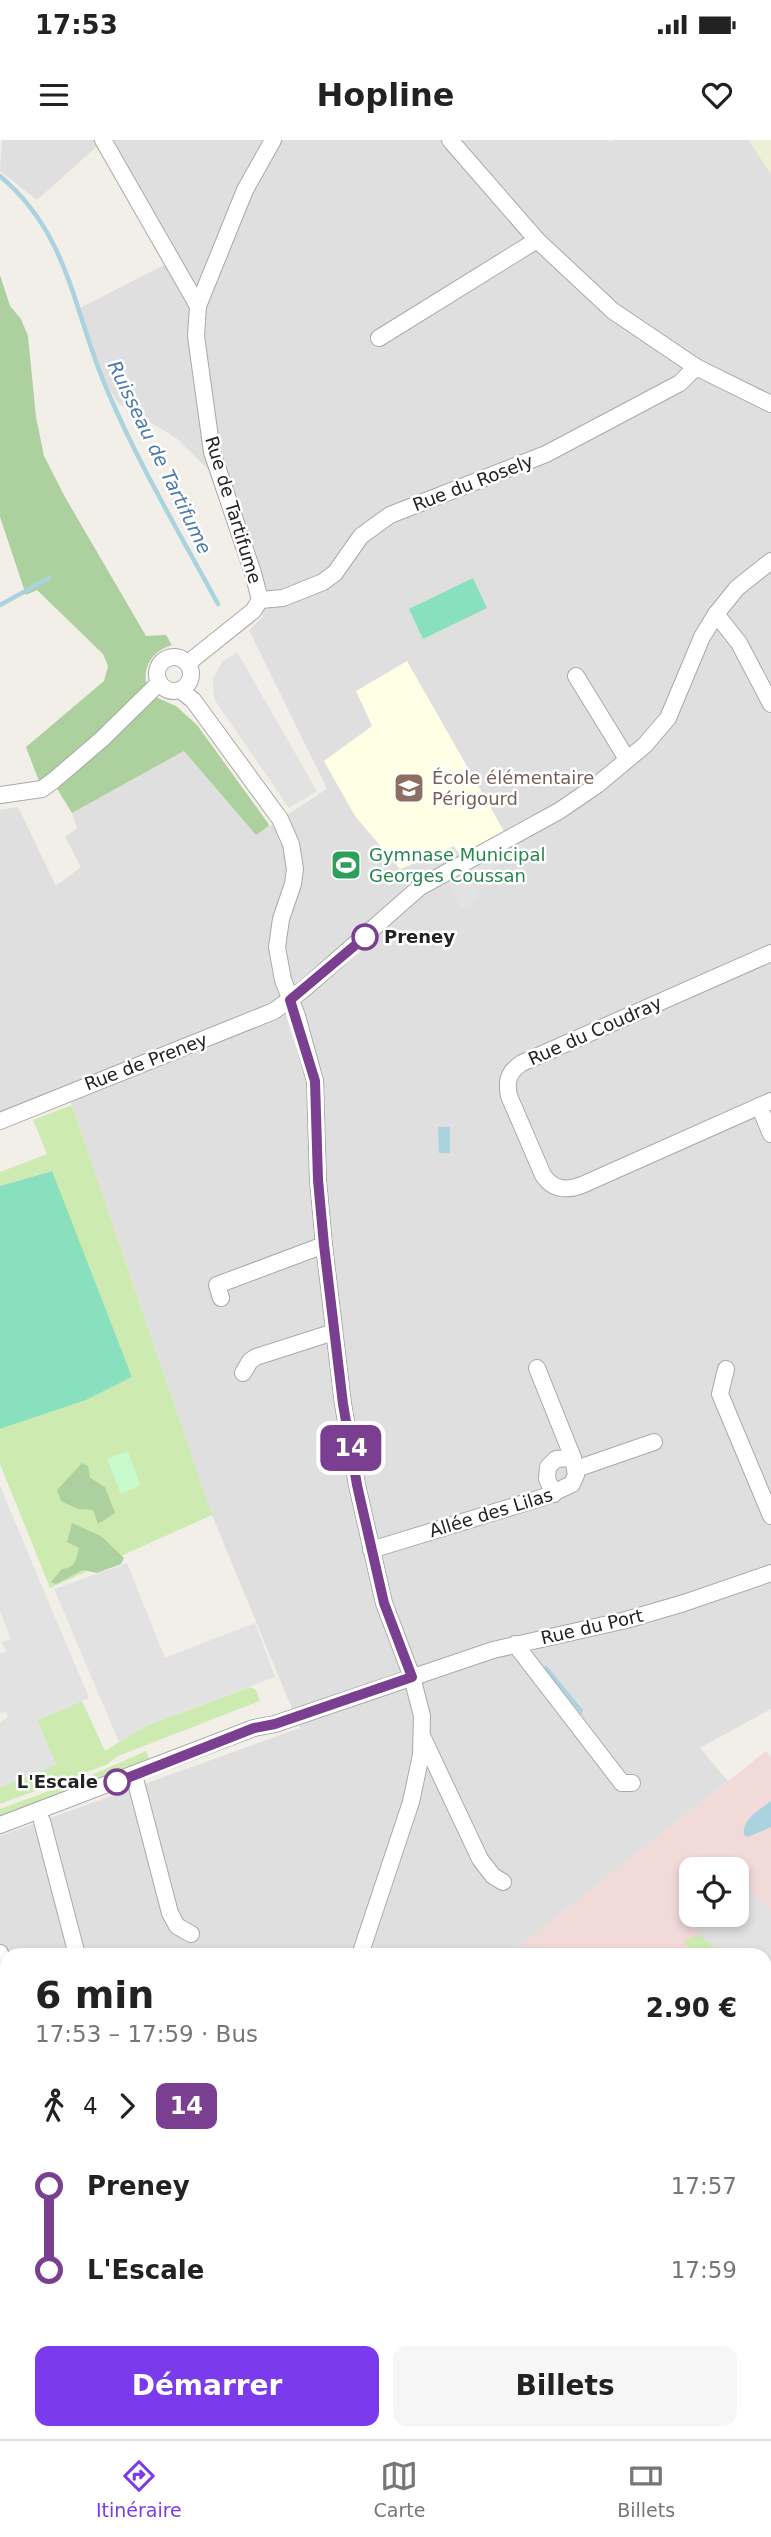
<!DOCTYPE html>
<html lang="fr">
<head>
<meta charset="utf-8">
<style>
	:root { --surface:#fff; --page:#f6f6f6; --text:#222; --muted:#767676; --line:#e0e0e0; --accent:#7c3aed }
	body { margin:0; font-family:"DejaVu Sans",sans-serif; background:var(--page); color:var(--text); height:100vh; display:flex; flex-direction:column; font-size:26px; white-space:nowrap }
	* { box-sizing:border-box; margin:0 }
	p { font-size:23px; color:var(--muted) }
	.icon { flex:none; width:38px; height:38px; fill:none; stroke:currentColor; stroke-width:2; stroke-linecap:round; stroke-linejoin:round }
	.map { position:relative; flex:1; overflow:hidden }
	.sheet { position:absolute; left:0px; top:1808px; width:772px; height:492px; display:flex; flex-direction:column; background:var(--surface); border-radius:21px 21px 0 0; box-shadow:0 4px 10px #0003 }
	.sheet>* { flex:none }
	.badge { padding:0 14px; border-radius:10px; font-size:24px; line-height:46px }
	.tools { position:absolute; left:679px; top:1717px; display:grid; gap:14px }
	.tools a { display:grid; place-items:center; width:70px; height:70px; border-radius:14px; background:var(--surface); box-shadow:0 4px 10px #0003; font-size:35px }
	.map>.badge { position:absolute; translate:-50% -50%; box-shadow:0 0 0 4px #fff }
	.legs { display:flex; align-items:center; gap:10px; height:77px; padding:0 35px; font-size:23px }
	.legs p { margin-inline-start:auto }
	.overview { display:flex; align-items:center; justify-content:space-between; height:119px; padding:0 35px }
	h1 { font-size:38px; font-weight:600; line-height:52px }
	.action { display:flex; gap:14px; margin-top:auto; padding:14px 35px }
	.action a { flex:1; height:80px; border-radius:14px; background:var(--accent); color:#fff; font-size:28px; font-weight:600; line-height:80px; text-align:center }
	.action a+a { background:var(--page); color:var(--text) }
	ul { padding:0 35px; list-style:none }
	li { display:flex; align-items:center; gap:24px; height:84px; font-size:26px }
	li i { display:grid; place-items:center; width:10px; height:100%; margin:0 9px; background:currentColor }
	li i::after { content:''; width:18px; height:18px; margin:-9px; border:5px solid; border-radius:50%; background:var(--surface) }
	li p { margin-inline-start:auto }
	li:first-child i { background:linear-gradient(#0000 50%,currentColor 0) }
	li:last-child i { background:linear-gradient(currentColor 50%,#0000 0) }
	.status { display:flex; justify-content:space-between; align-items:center; height:49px; padding:0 35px; background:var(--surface); direction:ltr }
	.status svg { height:19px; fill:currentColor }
	header { display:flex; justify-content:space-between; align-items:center; height:91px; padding:0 35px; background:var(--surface); font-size:32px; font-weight:600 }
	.tabs { display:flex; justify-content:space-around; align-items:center; height:98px; border-top:2px solid var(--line); background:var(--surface); font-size:19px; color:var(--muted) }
	.tabs a { display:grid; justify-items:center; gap:4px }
	.tabs .selected { color:var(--accent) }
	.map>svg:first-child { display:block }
</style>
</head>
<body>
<div class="status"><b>17:53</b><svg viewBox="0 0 49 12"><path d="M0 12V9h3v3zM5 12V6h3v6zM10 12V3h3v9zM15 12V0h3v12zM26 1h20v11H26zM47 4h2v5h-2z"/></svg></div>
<header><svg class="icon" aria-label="menu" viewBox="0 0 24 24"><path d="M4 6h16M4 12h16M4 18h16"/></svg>Hopline<svg class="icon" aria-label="heart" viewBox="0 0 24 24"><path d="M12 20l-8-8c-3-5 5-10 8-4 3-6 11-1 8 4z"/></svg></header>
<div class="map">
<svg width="771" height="2299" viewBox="0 0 771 2299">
	<rect width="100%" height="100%" fill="#f2efe9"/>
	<g fill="#e0dfdf">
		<polygon points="2,0 609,0 610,2 614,0 749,0 771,34 771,1569 700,1608 728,1641 518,1808 521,1815 7,1815 7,1868 0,1836 0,1696 300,1588 212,1375 68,953 0,981 0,670 18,667 56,746 81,727 65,697 77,688 72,673 184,611 256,695 327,649 249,490 263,477 223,344 176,298 118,263 99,232 76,170 172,121 103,1 37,60 0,31"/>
		<polygon points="7,1876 7,1939 0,1940 0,1878"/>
		<polygon points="176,2293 292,2293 299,2299 177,2299"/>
	</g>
	<g fill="#f2dad9" fill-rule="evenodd">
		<path d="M766,1611L771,1618V1997L765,2004V1815H521L518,1808ZM691,1729H737V1774H691Z"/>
		<polygon points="771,2128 771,2299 555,2299 561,2292 609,2293 617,2299 623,2292 765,2292 765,2135"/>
		<polygon points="176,2292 177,2299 18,2299 17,2293"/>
	</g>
	<polygon fill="#ffffe5" points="407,521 505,693 460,715 454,706 400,729 355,676 324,621 372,586 356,551"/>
	<polygon fill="#eef0d5" points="749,0 771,0 771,34"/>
	<g fill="#cdebb0">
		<polygon points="72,965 212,1375 50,1448 0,1324 0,1289 86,1260 132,1237 51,1031 0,1046 0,1032 47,1014 33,980"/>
		<polygon points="250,1547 256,1550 260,1561 118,1616 106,1625 0,1664 0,1647 56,1625 37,1580 82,1561 105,1611 145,1586"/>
		<polygon points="146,1611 150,1622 115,1635 113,1633 106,1636 107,1638 95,1642 85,1638"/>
		<polygon points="76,1641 86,1644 0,1682 0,1669"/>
		<polygon points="700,1795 721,1815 696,1815 683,1801"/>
		<polygon points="7,1939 7,2203 0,2177 0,1940"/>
	</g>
	<g fill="#add19e">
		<path d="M0,135L10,166L21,179L28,196L36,277L44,316L65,357L146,496L166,495L172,505C149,512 140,532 149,554L176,566L197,585L268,683L269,686L256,695L184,611L72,673L56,647L42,649L26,607L104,541L108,526L103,514L37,450L26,455L0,377Z"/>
		<polygon points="82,1323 88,1326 90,1338 105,1347 115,1373 98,1384 93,1370 78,1369 61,1361 57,1350"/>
		<path d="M72,1383L101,1396L124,1418L121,1424L97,1433L83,1430L56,1444L51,1442L62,1429C75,1428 76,1420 79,1408L67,1402Z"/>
	</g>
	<polygon fill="#c8facc" points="128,1311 140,1345 121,1354 107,1319"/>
	<g fill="#88e0be">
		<polygon points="473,438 487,468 423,499 409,469"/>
		<polygon points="52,1031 132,1237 86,1260 0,1289 0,1046"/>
	</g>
	<g fill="#e2e2e2">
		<polygon points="237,512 317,651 289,668 214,559 213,538 223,521"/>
		<polygon points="520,700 526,711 472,740 481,758 462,769 447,741"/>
		<polygon points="0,1346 89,1558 37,1580 56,1625 0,1647 0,1583 8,1577 6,1572 0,1573 0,1514 6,1511 2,1502 11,1499 0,1471"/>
		<polygon points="127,1423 165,1518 255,1483 275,1537 145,1586 119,1602 54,1449"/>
		<polygon points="737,1740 771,1771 771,1861 765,1855 765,1815 721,1815 679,1774 691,1760 691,1774 737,1774"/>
		<polygon points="765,2278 771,2284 771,2299 736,2299 729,2293 765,2292"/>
	</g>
	<g fill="#aad3df">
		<polygon points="438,987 450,987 450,1013 439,1013"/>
		<polygon points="546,1525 583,1570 582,1575 543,1528"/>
		<path d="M771,1661V1687L748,1697L744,1695C741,1679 760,1670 771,1661Z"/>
	</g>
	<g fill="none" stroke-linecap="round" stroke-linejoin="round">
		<g stroke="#aad3df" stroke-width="4.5">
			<path d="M0,36C71,96 73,173 108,252C139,325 180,394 218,464"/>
			<polyline points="0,465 49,438"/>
			<polyline points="173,2296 173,2299"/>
		</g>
		<g stroke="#a9a9a9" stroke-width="18">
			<g id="minor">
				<polyline points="103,0 198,166 196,196 212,312 253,433 260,460 253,471 188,523"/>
				<polyline points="450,0 537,100 613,171 696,227 771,264"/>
				<polyline points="198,166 245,50 273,0"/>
				<polyline points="379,198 537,100"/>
				<polyline points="260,460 283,458 323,442 335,433 361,396 390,375 546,314 680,243 696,227"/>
				<polyline points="716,474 739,503 771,564"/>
				<circle cx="174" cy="534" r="17"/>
				<polyline points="576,536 627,619"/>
				<polyline points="180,550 193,560 280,679 291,704 295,729 293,744 281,779 277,807 283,840 297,876 315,941 318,1040 324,1105 343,1264 357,1345 384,1463 412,1537 422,1576 421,1615 411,1662 360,1815"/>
				<polyline points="0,655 42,649 53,641 102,599 159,543"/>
				<path d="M771,813L522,923C508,932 506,941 509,956L543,1035C553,1050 566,1051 582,1045L771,961"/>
				<polyline points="759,966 771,994"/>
				<polyline points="0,981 274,871 304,849 420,747 559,671 597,645 645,605 668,578 702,497 716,474 737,448 771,421"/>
				<polyline points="221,1158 217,1145 324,1105"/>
				<polyline points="726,1229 720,1254 771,1376"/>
				<polyline points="243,1233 250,1221 256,1217 334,1192"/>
				<polyline points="576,1329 654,1302"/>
				<polyline points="554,1354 547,1339 548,1327 556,1319 573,1318"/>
				<polyline points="371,1410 544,1357 572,1344 576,1335 573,1318 537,1228"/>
				<polyline points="515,1504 622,1643 632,1643"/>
				<polyline points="423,1598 480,1719 493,1736 503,1742"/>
				<polyline points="134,1635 170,1773 177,1786 191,1794"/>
				<polyline points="42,1681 77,1815"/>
				<polyline points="0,1685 254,1588 275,1584 493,1510 626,1480 684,1463 771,1433"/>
				<polyline points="0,1813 7,1843"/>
				<polyline points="0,2227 5,2279 4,2299"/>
				<polyline points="284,2299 285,2292"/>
				<polyline points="478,2299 484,2292"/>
			</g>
		</g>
		<g stroke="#a06b00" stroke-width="21">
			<g id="major">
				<polyline points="765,2024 771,2017"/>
				<polyline points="765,2056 771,2049"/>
				<polyline points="515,2299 521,2292"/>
				<polyline points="536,2299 542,2292"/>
			</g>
		</g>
		<use href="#minor" stroke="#fff" stroke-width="16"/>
		<use href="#major" stroke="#fcd6a4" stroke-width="19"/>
	</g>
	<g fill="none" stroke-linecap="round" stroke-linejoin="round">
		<g stroke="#fff" stroke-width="16">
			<polyline id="line-1" points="117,1642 254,1588 275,1584 412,1537 384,1463 357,1345 343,1264 324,1105 318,1040 315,941 290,860 365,797"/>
		</g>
		<use href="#line-1" stroke="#7a3f91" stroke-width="10"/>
	</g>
	<defs>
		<g id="school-square" transform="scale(1.575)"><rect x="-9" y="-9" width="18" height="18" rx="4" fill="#8d6e63" stroke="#fff"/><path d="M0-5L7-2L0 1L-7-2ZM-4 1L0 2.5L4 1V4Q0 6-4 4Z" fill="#fff"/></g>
		<g id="stadium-square" transform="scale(1.575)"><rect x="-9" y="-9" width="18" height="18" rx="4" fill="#2e9e5b" stroke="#fff"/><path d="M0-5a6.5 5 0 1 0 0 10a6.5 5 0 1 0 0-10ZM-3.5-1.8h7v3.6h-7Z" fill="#fff"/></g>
	</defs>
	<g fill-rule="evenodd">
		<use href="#school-square" x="409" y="648"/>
		<use href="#stadium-square" x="346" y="725"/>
	</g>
	<g fill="#fff" stroke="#7a3f91" stroke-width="3.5">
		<circle cx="365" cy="797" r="12"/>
		<circle cx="117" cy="1642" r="12"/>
	</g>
	<g text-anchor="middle" stroke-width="5" stroke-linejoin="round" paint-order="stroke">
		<g font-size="18" fill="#222" stroke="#fff">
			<text transform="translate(473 343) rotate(-21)" y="6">Rue du Rosely</text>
			<text transform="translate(233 370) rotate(73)" y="6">Rue de Tartifume</text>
			<text transform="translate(595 891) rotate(-24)" y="6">Rue du Coudray</text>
			<text transform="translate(146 922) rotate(-21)" y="6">Rue de Preney</text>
			<text transform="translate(491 1373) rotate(-17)" y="6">Allée des Lilas</text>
			<text transform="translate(592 1487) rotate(-13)" y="6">Rue du Port</text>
		</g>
		<g font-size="18" fill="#785e54" stroke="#fff" text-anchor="start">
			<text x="432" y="644">École élémentaire<tspan x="432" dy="21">Périgourd</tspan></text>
		</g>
		<g font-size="18" fill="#27864d" stroke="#fff" text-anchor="start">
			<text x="369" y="721">Gymnase Municipal<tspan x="369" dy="21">Georges Coussan</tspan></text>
		</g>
		<g font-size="18" font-weight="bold" fill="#222" stroke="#fff" text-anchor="start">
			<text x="384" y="803">Preney</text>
			<text x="98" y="1648" text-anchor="end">L'Escale</text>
		</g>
		<g font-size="19" font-style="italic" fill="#4a7aab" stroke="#fff">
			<text transform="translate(160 317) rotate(64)" y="7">Ruisseau de Tartifume</text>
		</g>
	</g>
</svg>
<div class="tools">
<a><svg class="icon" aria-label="locate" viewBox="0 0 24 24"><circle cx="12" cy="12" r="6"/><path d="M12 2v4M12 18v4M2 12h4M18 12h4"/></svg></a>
</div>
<b class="badge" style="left:351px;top:1308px;background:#7a3f91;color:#fff">14</b>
<section class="sheet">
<div class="overview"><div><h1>6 min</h1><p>17:53 – 17:59 · Bus</p></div><b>2.90 €</b></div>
<div class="legs"><svg class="icon" aria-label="walk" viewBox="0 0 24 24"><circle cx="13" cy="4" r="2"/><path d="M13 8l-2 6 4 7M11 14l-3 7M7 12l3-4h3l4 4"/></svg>4<svg class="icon" aria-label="forward" viewBox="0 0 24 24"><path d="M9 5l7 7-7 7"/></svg><b class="badge" style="background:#7a3f91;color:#fff">14</b></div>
<ul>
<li><i style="color:#7a3f91"></i><b>Preney</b><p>17:57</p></li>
<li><i style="color:#7a3f91"></i><b>L'Escale</b><p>17:59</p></li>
</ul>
<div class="action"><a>Démarrer</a><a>Billets</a></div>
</section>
</div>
<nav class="tabs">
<a class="selected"><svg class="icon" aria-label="directions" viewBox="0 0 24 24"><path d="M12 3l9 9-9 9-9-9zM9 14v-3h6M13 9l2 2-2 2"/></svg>Itinéraire</a>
<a><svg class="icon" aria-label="map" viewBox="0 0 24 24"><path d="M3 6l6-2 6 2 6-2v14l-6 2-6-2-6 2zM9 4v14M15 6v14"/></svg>Carte</a>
<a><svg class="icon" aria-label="tickets" viewBox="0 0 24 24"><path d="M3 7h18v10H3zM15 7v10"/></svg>Billets</a>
</nav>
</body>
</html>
